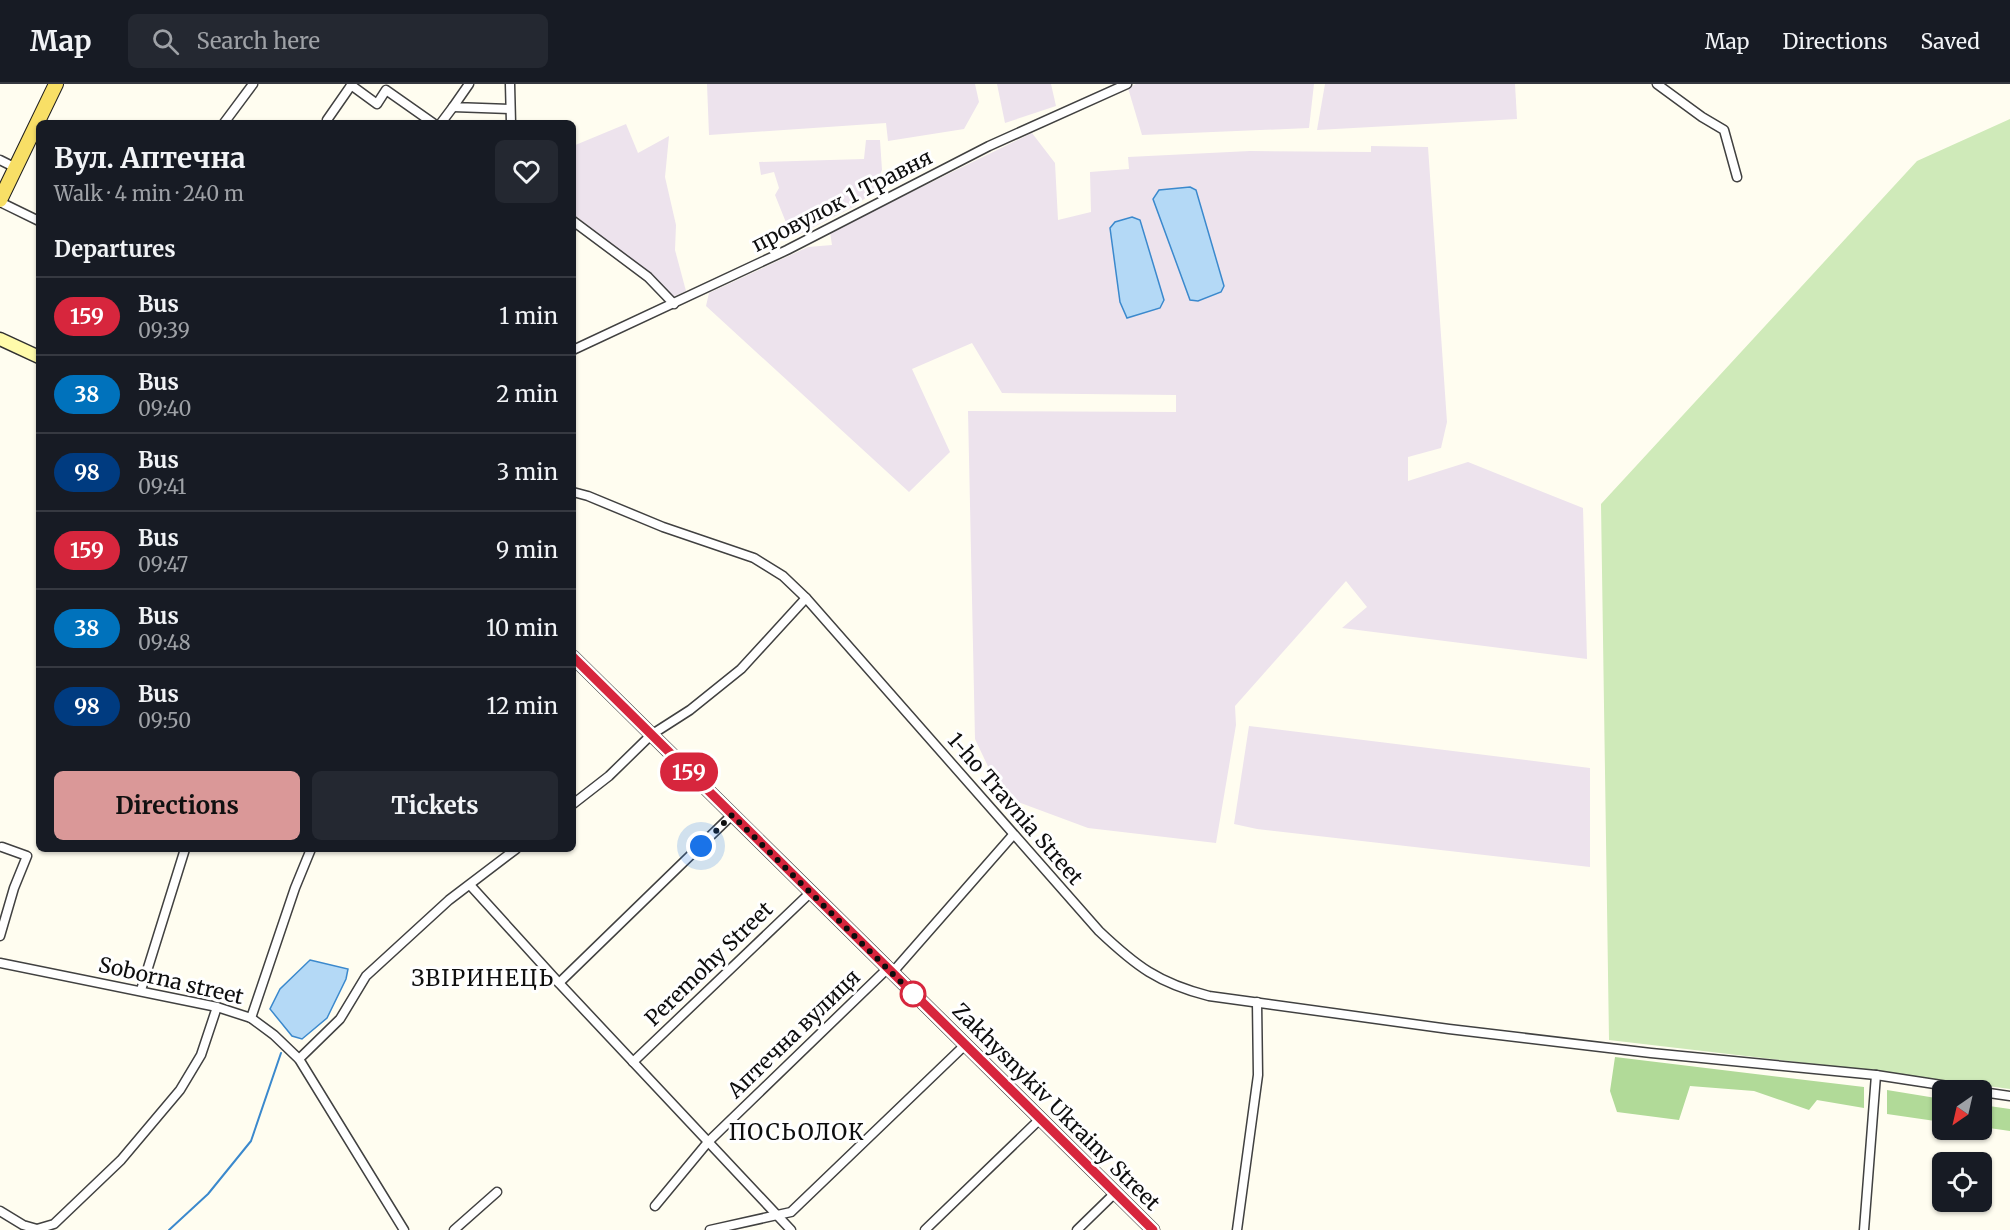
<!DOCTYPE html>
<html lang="en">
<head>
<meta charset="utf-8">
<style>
	:root { --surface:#171b24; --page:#242831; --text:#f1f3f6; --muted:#9ea1a6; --line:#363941; --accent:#da9898 }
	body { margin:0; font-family:Merriweather,serif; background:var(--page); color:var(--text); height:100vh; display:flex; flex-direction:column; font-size:22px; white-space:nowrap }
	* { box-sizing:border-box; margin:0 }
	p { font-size:20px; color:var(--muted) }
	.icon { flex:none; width:33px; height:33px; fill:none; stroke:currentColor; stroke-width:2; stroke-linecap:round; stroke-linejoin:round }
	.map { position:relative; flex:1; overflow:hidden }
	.side { position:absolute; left:36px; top:36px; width:540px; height:732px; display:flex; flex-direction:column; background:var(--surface); border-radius:9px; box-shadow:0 2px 4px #0004 }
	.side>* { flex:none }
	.badge { padding:0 12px; border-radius:20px; font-size:21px; line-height:39px }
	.needle { width:39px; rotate:214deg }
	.controls { position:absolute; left:1932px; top:996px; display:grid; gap:12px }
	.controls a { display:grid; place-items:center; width:60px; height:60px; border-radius:9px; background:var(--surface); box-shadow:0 2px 4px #0004; font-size:30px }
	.you { position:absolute; width:30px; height:30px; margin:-15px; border:4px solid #fff; border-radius:50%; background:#1a73e8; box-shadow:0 0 0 9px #1a73e833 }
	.map>.badge { position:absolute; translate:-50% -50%; box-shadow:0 0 0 3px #fff }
	h2 { padding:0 18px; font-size:22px; line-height:54px }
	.round { display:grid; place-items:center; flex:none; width:63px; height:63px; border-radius:9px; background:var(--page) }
	.head { display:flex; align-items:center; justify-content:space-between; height:102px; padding:0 18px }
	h1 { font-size:28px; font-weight:700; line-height:45px }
	.cta { display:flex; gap:12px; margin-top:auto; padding:12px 18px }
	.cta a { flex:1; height:69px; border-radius:9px; background:var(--accent); color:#111; font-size:24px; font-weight:700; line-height:69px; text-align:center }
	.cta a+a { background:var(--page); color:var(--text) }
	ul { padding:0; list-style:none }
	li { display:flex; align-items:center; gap:18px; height:78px; padding:0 18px; border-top:2px solid var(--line) }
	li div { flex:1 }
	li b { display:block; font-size:22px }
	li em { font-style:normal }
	li .badge { min-width:66px; font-weight:700; text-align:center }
	header { display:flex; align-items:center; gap:36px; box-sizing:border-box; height:84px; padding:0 30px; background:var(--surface); border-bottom:2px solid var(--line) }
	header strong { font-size:28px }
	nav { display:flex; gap:33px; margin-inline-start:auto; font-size:21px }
	.search { width:420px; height:54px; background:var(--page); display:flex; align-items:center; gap:15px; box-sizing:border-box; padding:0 21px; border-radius:9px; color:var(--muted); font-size:22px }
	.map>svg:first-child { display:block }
</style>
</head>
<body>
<header>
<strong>Map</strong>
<div class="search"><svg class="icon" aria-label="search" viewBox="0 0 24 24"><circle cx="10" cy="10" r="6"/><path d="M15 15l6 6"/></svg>Search here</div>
<nav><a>Map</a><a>Directions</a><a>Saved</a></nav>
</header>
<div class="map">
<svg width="2010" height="1146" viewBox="0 0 2010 1146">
	<rect width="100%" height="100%" fill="#fffdf0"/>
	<g fill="#ede3ed">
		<polygon points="707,0 975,0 979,18 964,45 888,57 886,39 709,51"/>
		<polygon points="997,0 1051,0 1056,22 1005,39"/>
		<polygon points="1136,0 1314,0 1309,44 1142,51 1128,4"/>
		<polygon points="1325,0 1515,0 1517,35 1317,46"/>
		<polygon points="626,40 638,69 669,52 665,93 676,141 675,166 686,207 673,213 651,191 573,130 573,62"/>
		<polygon points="1032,49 1055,79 1058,136 1091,128 1090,88 1129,85 1128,73 1250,67 1371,68 1371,62 1428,63 1447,338 1441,364 1408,373 1408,397 1468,378 1583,424 1587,575 1342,544 1367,523 1346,497 1235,622 1236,641 1216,759 1088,744 1002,712 975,655 968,327 1176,328 1176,311 1002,309 972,259 912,285 950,368 909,408 706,222 709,209 808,163 832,161 830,148"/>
		<polygon points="866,56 880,56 882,86 872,109 855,122 798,151 789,146 775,111 779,104 774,88 761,91 759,78 864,75"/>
		<polygon points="1249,642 1590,684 1590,783 1257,745 1234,740"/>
	</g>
	<polygon fill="#cfeab9" points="2010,35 2010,1005 1883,988 1609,956 1601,420 1917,77"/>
	<g fill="#b1da98">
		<polygon points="1615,973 1864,1003 1864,1024 1817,1016 1809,1026 1754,1007 1690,1002 1679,1036 1617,1028 1610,1007"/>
		<polygon points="1887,1006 1942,1015 1942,1038 1887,1030"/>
		<polygon points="1982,1021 2010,1025 2010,1047 1982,1043"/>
	</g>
	<g fill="#b4d9f6" stroke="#3b89cd" stroke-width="1.5">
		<polygon points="1190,103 1196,106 1224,202 1221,208 1198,217 1190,216 1153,115 1159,106"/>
		<polygon points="1132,133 1140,136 1164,216 1160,224 1127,234 1120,218 1110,144 1115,138"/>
		<polygon points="310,876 348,885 346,895 327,934 302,955 292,952 270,925 280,905"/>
	</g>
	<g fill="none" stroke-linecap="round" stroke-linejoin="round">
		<polyline stroke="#3b89cd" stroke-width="2" points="169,1146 208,1110 251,1057 281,969"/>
		<g stroke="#414141" stroke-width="11">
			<g id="street">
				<polyline points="469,0 453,23 510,25"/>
				<polyline points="510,0 511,39"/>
				<polyline points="1657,0 1702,33 1724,46 1737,93"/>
				<polyline points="351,1 377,20 386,6 433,39"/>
				<polyline points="327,36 352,0"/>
				<polyline points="224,39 253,0"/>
				<polyline points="441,39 453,23"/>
				<polyline points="0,76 16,84"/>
				<polyline points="0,118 39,137"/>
				<polyline points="573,137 648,193 674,220"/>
				<polyline points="573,266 787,166 989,62 1127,0"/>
				<path d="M573,408L588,412L663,443L754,474L783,492L806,514L1099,847C1136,882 1158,899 1209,912L1449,945L1651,969L1876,991L1974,1006"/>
				<polyline points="573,720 609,692 651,651 690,626 741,585 806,514"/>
				<polyline points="470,801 559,899 791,1146"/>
				<polyline points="0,852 14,804 27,772 2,763"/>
				<polyline points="0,879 217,923 251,934 274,951 299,975 404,1146"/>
				<polyline points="892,889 1013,751"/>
				<polyline points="559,899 732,731"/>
				<polyline points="141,906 185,765"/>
				<polyline points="251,934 295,804 311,765"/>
				<polyline points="299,975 340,935 366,892 449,816 516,765"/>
				<polyline points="633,978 810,809"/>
				<polyline points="1982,1008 2010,1012"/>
				<polyline points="655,1122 708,1058 887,885"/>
				<polyline points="0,1127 23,1141 37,1145 54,1140 121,1076 180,1006 201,971 217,923"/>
				<polyline points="454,1146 497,1108"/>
				<polyline points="710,1146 791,1128 965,961"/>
				<polyline points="925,1146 1040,1035"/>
				<polyline points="1077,1146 1115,1109"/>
				<polyline points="1237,1146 1258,991 1257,918"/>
				<polyline points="1864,1146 1876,991"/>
			</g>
		</g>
		<g stroke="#303030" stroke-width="15">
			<g id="secondary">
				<polyline points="0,255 39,273"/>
				<polyline points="573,573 1153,1146"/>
			</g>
		</g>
		<g stroke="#1f1f1f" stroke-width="16">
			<polyline id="primary" points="0,116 56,0"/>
		</g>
		<use href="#street" stroke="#fff" stroke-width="8"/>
		<use href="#secondary" stroke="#fffbab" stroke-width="12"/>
		<use href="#primary" stroke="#f8df66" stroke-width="14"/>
	</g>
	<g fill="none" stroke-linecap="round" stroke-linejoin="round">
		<g stroke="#fff" stroke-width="14">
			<polyline id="line" points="573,573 1153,1146"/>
		</g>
		<use href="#line" stroke="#d7263d" stroke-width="9"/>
		<polyline stroke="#0e0e0e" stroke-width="6" stroke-dasharray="0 10.8" points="701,762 732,731 913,910"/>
	</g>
	<circle fill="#fff" stroke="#d7263d" stroke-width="3" cx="913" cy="910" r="12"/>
	<g text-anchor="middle" stroke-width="6" stroke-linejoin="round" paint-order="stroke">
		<g font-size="21" fill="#0e0e0e" stroke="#fff">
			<text transform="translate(842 117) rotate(-27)" y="7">провулок 1 Травня</text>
			<text transform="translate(1015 725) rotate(49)" y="7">1-ho Travnia Street</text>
			<text transform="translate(709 880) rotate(-44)" y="7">Peremohy Street</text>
			<text transform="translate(171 897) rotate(13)" y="7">Soborna street</text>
			<text transform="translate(794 950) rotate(-44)" y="7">Аптечна вулиця</text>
			<text transform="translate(1056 1023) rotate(45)" y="7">Zakhysnykiv Ukrainy Street</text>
		</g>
		<g font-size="22" letter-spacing="1.5" fill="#0e0e0e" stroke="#fff">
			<text x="483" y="902">ЗВІРИНЕЦЬ</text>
			<text x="797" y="1056">ПОСЬОЛОК</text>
		</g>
	</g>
</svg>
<div class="controls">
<a><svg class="needle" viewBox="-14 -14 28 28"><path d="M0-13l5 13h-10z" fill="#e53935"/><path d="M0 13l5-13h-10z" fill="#9ea1a6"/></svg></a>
<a><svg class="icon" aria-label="locate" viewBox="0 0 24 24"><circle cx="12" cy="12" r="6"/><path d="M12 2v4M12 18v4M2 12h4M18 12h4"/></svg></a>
</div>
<div class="you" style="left:701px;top:762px"></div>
<b class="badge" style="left:689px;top:688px;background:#d7263d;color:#fff">159</b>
<section class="side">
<div class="head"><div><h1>Вул. Аптечна</h1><p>Walk · 4 min · 240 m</p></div><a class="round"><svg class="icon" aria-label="heart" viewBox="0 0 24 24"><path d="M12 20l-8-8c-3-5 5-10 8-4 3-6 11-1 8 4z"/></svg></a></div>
<h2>Departures</h2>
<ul>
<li><span class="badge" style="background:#d7263d;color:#fff">159</span><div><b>Bus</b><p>09:39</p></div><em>1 min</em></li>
<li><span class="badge" style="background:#0072bc;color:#fff">38</span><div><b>Bus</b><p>09:40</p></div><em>2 min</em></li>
<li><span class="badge" style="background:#003b80;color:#fff">98</span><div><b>Bus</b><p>09:41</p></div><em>3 min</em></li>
<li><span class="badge" style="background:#d7263d;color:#fff">159</span><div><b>Bus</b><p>09:47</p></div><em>9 min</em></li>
<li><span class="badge" style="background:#0072bc;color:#fff">38</span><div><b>Bus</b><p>09:48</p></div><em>10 min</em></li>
<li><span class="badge" style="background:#003b80;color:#fff">98</span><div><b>Bus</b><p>09:50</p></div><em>12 min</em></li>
</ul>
<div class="cta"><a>Directions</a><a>Tickets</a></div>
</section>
</div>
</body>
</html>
